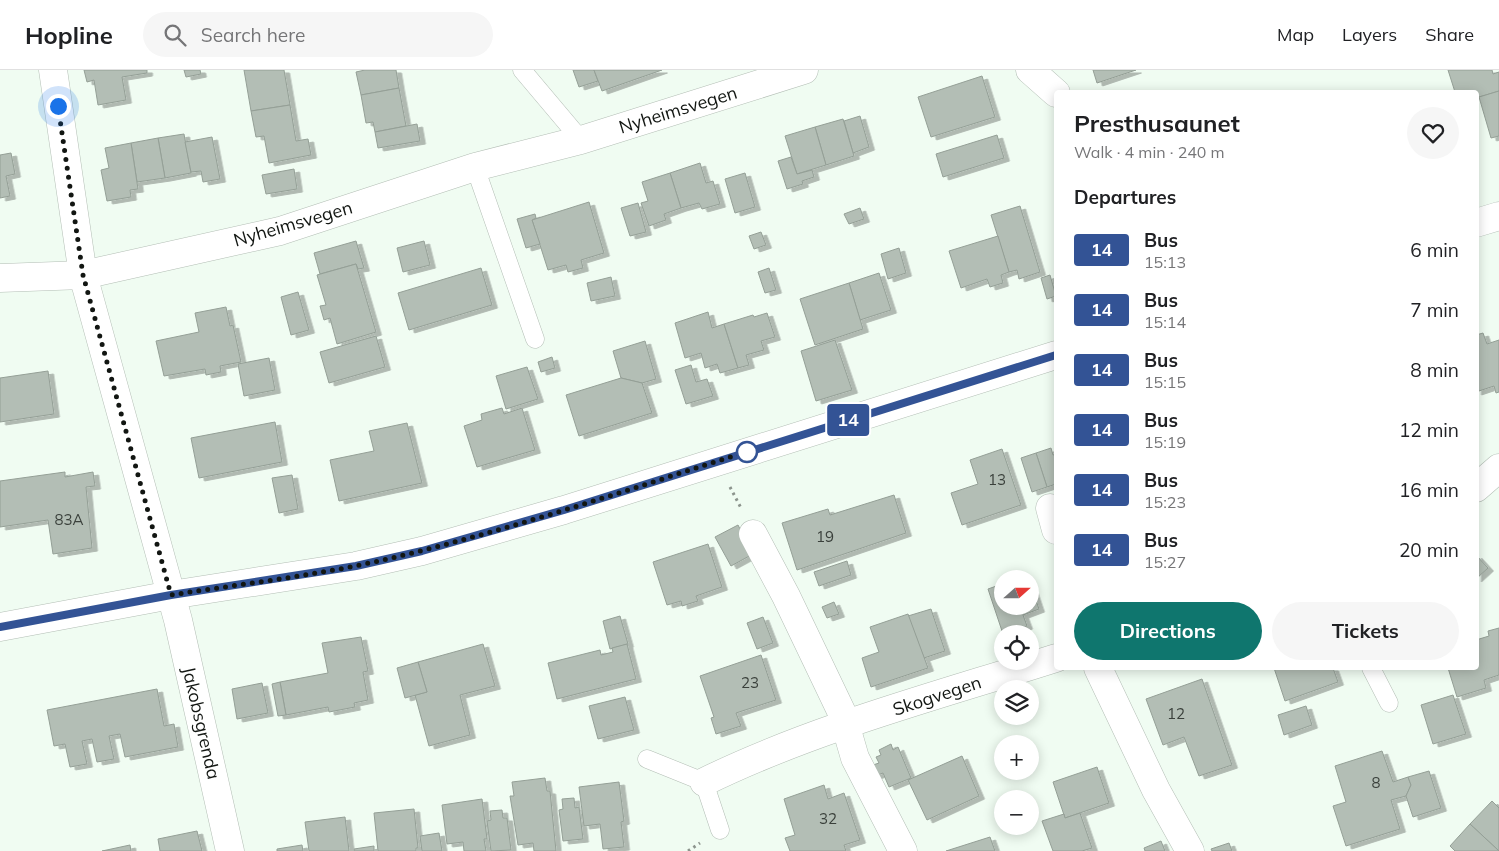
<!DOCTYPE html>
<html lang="en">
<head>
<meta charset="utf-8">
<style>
	:root { --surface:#fff; --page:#f6f6f6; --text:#202124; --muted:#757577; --line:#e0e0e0; --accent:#0f766e }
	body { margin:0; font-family:Mulish,sans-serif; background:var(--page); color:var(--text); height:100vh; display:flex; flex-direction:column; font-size:19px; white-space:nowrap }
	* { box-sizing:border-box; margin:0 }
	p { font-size:16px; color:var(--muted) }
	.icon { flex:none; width:28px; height:28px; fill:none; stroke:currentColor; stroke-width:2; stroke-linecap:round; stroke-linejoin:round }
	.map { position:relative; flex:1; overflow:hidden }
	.side { position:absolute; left:1054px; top:20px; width:425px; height:580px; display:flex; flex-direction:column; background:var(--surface); border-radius:5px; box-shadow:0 2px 12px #0003 }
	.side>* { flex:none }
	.badge { padding:0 10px; border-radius:4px; font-size:18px; line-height:32px }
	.needle { width:32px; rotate:69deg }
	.fabs { position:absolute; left:994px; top:500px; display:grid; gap:10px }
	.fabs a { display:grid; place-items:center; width:45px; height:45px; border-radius:50%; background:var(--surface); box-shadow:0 2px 12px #0003; font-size:25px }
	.you { position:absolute; width:25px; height:25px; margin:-12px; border:4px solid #fff; border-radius:50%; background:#1a73e8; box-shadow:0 0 0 8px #1a73e833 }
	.map>.badge { position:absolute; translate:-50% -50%; box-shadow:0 0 0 2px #fff }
	h2 { padding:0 20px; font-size:19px; line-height:45px }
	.round { display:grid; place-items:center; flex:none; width:52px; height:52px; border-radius:26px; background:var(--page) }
	.overview { display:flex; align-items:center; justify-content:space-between; height:85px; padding:0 20px }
	h1 { font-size:24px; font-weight:700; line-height:38px }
	.action { display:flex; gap:10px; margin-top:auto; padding:10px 20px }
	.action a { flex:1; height:58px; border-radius:30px; background:var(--accent); color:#fff; font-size:20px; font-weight:700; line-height:58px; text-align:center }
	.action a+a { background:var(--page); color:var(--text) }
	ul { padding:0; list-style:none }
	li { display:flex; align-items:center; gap:15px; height:60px; padding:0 20px }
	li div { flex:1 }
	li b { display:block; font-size:19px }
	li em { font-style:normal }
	li .badge { min-width:55px; font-weight:700; text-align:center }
	header { display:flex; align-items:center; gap:30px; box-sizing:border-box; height:70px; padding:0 25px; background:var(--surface); border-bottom:1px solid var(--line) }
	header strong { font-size:24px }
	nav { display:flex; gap:28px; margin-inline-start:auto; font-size:18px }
	.search { width:350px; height:45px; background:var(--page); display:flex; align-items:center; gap:12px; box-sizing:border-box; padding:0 18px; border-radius:28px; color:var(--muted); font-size:19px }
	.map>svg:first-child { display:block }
</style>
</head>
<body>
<header>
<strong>Hopline</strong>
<div class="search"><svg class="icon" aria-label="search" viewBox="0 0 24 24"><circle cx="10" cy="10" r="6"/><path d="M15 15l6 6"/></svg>Search here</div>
<nav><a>Map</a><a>Layers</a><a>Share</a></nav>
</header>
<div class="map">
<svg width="1499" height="781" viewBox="0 0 1499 781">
	<defs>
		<filter id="shadow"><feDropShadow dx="5.5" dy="3" stdDeviation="0" flood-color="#0004"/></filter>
	</defs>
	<rect width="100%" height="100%" fill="#f0fcf2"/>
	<g fill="#b3beb5" stroke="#949f96" filter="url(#shadow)">
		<polygon points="84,0 147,0 147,3 122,7 126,30 98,35 94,10 87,12"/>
		<polygon points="184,0 200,0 201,4 186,7"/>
		<polygon points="244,0 284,0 290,35 251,41"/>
		<polygon points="365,0 396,0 399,18 361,25 356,2"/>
		<polygon points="573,0 594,0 598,11 579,17"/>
		<polygon points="594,0 662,0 602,21"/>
		<polygon points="1093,0 1136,0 1097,13"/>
		<polygon points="1448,0 1492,0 1493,4 1499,2 1499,21 1476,28 1476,22 1455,22"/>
		<polygon points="982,6 995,47 931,67 918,27"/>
		<polygon points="399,18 406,56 375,62 373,52 366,53 361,25"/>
		<polygon points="1499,21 1499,66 1491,68 1479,27"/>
		<polygon points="290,35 296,71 308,69 311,85 269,93 264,66 256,67 251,41"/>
		<polygon points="860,46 869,77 853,83 844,51"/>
		<polygon points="843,49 854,86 826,95 815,57"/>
		<polygon points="417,54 420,71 378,78 375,62"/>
		<polygon points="815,57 826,95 797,104 785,66"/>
		<polygon points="184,64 191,103 165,108 158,68"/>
		<polygon points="997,65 1004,88 943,107 936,84"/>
		<polygon points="212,67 220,109 203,112 201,101 191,102 185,72"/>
		<polygon points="158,68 165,108 137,112 131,73"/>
		<polygon points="131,73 138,119 130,120 131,127 107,131 101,100 109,98 105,78"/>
		<polygon points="11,83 15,104 6,106 10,126 0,128 0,85"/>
		<polygon points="791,87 797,104 812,100 814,107 802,111 803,114 787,119 778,91"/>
		<polygon points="700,93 706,113 713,111 720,134 702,139 699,133 681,138 670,103"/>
		<polygon points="294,99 297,119 266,124 262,105"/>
		<polygon points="670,103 681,138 664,144 666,150 649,156 641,133 648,131 642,112"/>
		<polygon points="745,103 755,137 735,143 725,109"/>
		<polygon points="589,132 604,183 581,190 583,198 568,202 566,195 548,200 532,150"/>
		<polygon points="638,133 646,162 630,166 621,138"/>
		<polygon points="1020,136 1040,202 1019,209 1017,200 1009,202 991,145"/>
		<polygon points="860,138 864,149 849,154 844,144"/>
		<polygon points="535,144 536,148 532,150 540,174 526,178 517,149"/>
		<polygon points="761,162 766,175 754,179 749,166"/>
		<polygon points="998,166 1009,202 1001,205 1003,213 990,217 987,209 961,218 949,181"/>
		<polygon points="356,171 364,198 358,199 356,194 320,204 314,183"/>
		<polygon points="424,171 430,195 403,202 397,178"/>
		<polygon points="899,178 906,203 888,209 881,184"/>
		<polygon points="356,194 376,262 337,274 330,248 324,250 320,236 326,235 317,205"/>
		<polygon points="481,198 492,235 409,260 398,223"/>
		<polygon points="769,198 776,220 765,223 758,202"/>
		<polygon points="879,203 891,240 860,250 849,213"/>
		<polygon points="1050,205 1056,226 1047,229 1041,208"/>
		<polygon points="611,207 615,226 591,231 587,213"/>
		<polygon points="849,213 863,259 815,275 800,229"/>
		<polygon points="298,222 309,260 291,265 281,227"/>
		<polygon points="226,237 230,256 233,255 241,292 220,296 221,302 206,305 205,299 164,306 156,271 199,262 195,243"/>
		<polygon points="708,242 712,258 724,254 738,298 720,303 717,294 705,298 701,283 685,288 675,253"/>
		<polygon points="767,243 775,267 761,271 764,280 746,285 749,295 738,298 724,254 753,245 754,247"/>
		<polygon points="1483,263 1487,274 1499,270 1499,322 1496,323 1494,316 1476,322 1476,265"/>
		<polygon points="376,266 385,297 329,313 320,282"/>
		<polygon points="835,270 852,320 816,331 801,281"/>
		<polygon points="645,271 656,309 642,313 621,308 613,281"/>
		<polygon points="552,287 555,298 541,302 538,292"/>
		<polygon points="269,288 275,320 244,326 238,294"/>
		<polygon points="691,295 696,312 707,309 713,326 686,334 675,300"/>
		<polygon points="527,297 538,329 506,339 496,306"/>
		<polygon points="48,301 54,344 0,352 0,308"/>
		<polygon points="621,308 642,313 652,343 579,366 566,325"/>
		<polygon points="502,338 504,344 522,338 535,380 477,397 464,356 482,350 481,344"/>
		<polygon points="275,352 282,392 199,408 191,368"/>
		<polygon points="407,353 422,413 339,431 330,390 374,381 369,361"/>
		<polygon points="1051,378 1053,385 1056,384 1056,414 1047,417 1036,383"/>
		<polygon points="1002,379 1021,435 962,455 951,423 978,414 970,390"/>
		<polygon points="1036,383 1047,417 1032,422 1021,388"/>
		<polygon points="65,402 65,407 93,402 95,416 86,417 92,478 53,484 48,450 0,457 0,411"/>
		<polygon points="292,405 298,439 279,443 272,408"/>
		<polygon points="894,425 906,463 797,500 782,453 828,439 830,445"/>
		<polygon points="738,455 753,484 731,496 715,467"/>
		<polygon points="708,474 722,517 696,526 698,531 682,536 681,531 667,535 653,492"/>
		<polygon points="1476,485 1488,498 1476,509"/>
		<polygon points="847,491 851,505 819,516 814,502"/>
		<polygon points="1030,513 1039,539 1023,545 1027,556 1003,564 988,519 1002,514 1002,536 1030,536"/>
		<polygon points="834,532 839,544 827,548 822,537"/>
		<polygon points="931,539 945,581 924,588 908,546"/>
		<polygon points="908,544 928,598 871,617 862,588 879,582 870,557"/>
		<polygon points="620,546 628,574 610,579 603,551"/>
		<polygon points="763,547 773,573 757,579 747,553"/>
		<polygon points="1499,558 1499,605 1484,610 1486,618 1457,627 1448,598 1476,598 1476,570 1489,566 1488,561"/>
		<polygon points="361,567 368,601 363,602 368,630 354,633 355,637 329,642 328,637 286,645 280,612 328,603 322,573"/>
		<polygon points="483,574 495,616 460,625 470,665 429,676 415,625 427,622 418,592"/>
		<polygon points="627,574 636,609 557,629 548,593 600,580 601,585 613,582 612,578"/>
		<polygon points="761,585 776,630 736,643 741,656 716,664 711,648 714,647 700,606"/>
		<polygon points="418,592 427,622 405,628 397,598"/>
		<polygon points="1274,598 1333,598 1338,612 1285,631"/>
		<polygon points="1202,609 1232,695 1199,706 1184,667 1163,675 1146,629"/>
		<polygon points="280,612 286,645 278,646 272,614"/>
		<polygon points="262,613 268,643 237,649 232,619"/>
		<polygon points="157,619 164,656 174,654 178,677 125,687 120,664 109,666 114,689 97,692 92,669 82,671 87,694 70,697 65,674 54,676 47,640"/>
		<polygon points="1453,625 1466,664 1433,674 1421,635"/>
		<polygon points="625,627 634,660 598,669 589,636"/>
		<polygon points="1306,636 1312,655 1284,665 1278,645"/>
		<polygon points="891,674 893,680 898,677 911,708 889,717 883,703 875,706 870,696 879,693 876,687 881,685 879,680"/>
		<polygon points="1382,681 1393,712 1408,707 1411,715 1406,726 1391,730 1400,759 1346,776 1333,736 1346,732 1335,696"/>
		<polygon points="962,686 979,726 927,750 908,710"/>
		<polygon points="1097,697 1109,733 1065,748 1053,712"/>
		<polygon points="1429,701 1441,738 1413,747 1406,726 1411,715 1408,707"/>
		<polygon points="545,708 547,721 550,721 556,781 534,781 533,773 518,775 510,726 514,726 512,712"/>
		<polygon points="619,712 624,751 621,752 624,777 603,779 600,754 584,756 579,717"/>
		<polygon points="824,715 828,729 844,723 860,770 844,775 846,781 790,781 785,768 795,765 784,729"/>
		<polygon points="574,728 575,738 579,737 583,769 563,771 559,740 563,739 562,729"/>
		<polygon points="482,729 487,769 484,769 486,781 464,781 463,772 447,774 442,735"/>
		<polygon points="1492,731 1499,738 1499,781 1470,754"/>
		<polygon points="414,739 418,778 416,778 416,781 378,781 374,743"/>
		<polygon points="502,740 503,748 507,748 511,780 491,781 487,751 491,750 490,741"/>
		<polygon points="1080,743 1092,778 1082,781 1053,781 1042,751 1064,744 1065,748"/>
		<polygon points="345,747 349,781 309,781 305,752"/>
		<polygon points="1470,754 1499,781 1455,781 1450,776"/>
		<polygon points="197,761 202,781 160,781 158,769"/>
		<polygon points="439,763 442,781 422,781 420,766"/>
		<polygon points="990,767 995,781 946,781"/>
		<polygon points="1161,771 1165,781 1145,781 1144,778"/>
		<polygon points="1229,773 1232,781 1212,781 1211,779"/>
		<polygon points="130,775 131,781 102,781"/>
		<polygon points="302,775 303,781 277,781 277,779"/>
		<polygon points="374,776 374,781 354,781 354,779"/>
	</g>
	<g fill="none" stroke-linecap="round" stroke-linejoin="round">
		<g stroke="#b3beb5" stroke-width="19">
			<g id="service">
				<polyline points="522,0 581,70"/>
				<polyline points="475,97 535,269"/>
				<polyline points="1371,598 1389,633"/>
				<polyline points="647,689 704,712 720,760"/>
			</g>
		</g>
		<g stroke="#b3beb5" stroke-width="29">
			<g id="minor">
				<polyline points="53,0 83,205 178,550 230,781"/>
				<polyline points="1030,0 1056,23"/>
				<polyline points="0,208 83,205 280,161 475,97 581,70 804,0"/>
				<polyline points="1476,418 1499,398"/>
				<polyline points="1050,438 1056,460"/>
				<polyline points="753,464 786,526 842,643 855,688 903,781"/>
				<polyline points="1098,598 1156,720 1190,781"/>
				<path d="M704,712C814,658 940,625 1056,588"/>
			</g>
		</g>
		<g stroke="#b3beb5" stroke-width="29">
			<g id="tertiary">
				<polyline points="1476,153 1499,146"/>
				<polyline points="0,557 171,525 356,496 422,481 564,440 1056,285"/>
			</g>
		</g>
		<g stroke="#8c948d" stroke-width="3" stroke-dasharray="2.5 4" stroke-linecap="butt">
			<polyline points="730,417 741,438"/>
			<polyline points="688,781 700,773"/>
		</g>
		<use href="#service" stroke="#fff" stroke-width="18"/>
		<use href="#minor" stroke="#fff" stroke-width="28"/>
		<use href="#tertiary" stroke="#fff" stroke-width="28"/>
	</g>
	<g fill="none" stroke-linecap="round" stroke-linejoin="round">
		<g stroke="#fff" stroke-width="11">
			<polyline id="line" points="0,557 171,525 356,496 422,481 564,440 1056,285"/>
		</g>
		<use href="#line" stroke="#335395" stroke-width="8"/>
		<path stroke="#121612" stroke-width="5" stroke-dasharray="0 9" d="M58,36L83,205L171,525C241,514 313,506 383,490C508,461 630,419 752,380L747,382"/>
	</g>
	<circle fill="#fff" stroke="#335395" stroke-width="2.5" cx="747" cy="382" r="10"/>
	<g text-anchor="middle" stroke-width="4.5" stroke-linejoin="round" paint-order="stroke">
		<g font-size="15" fill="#3a403b">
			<text x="997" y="415">13</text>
			<text x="69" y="455">83A</text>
			<text x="825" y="472">19</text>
			<text x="750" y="618">23</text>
			<text x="1176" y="649">12</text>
			<text x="1376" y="718">8</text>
			<text x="828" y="754">32</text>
		</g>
		<g font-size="18" fill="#121612" stroke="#fff">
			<text transform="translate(678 40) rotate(-17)" y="6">Nyheimsvegen</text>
			<text transform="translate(293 154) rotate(-16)" y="6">Nyheimsvegen</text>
			<text transform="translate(937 626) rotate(-18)" y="6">Skogvegen</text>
			<text transform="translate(201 653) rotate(77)" y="6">Jakobsgrenda</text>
		</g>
	</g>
</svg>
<div class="fabs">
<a><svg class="needle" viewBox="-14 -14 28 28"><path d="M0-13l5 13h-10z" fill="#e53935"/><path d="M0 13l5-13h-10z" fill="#757577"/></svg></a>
<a><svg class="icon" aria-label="locate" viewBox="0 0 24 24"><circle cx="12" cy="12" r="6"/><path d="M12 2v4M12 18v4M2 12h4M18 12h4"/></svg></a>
<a><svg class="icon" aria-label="layers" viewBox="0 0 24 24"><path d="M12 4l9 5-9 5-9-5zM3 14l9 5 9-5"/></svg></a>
<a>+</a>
<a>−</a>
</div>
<div class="you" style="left:58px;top:36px"></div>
<b class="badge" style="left:848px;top:350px;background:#335395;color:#fff">14</b>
<section class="side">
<div class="overview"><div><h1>Presthusaunet</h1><p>Walk · 4 min · 240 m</p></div><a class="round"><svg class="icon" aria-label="heart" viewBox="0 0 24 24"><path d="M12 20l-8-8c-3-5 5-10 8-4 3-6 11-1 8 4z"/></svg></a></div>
<h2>Departures</h2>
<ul>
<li><span class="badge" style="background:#335395;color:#fff">14</span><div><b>Bus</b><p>15:13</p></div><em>6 min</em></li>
<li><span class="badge" style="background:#335395;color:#fff">14</span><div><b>Bus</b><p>15:14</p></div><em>7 min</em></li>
<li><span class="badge" style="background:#335395;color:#fff">14</span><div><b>Bus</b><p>15:15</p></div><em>8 min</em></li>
<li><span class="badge" style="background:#335395;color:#fff">14</span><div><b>Bus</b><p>15:19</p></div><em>12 min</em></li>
<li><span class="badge" style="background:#335395;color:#fff">14</span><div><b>Bus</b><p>15:23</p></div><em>16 min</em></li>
<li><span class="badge" style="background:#335395;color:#fff">14</span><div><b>Bus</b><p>15:27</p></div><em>20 min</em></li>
</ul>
<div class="action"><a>Directions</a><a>Tickets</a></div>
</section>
</div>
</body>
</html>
